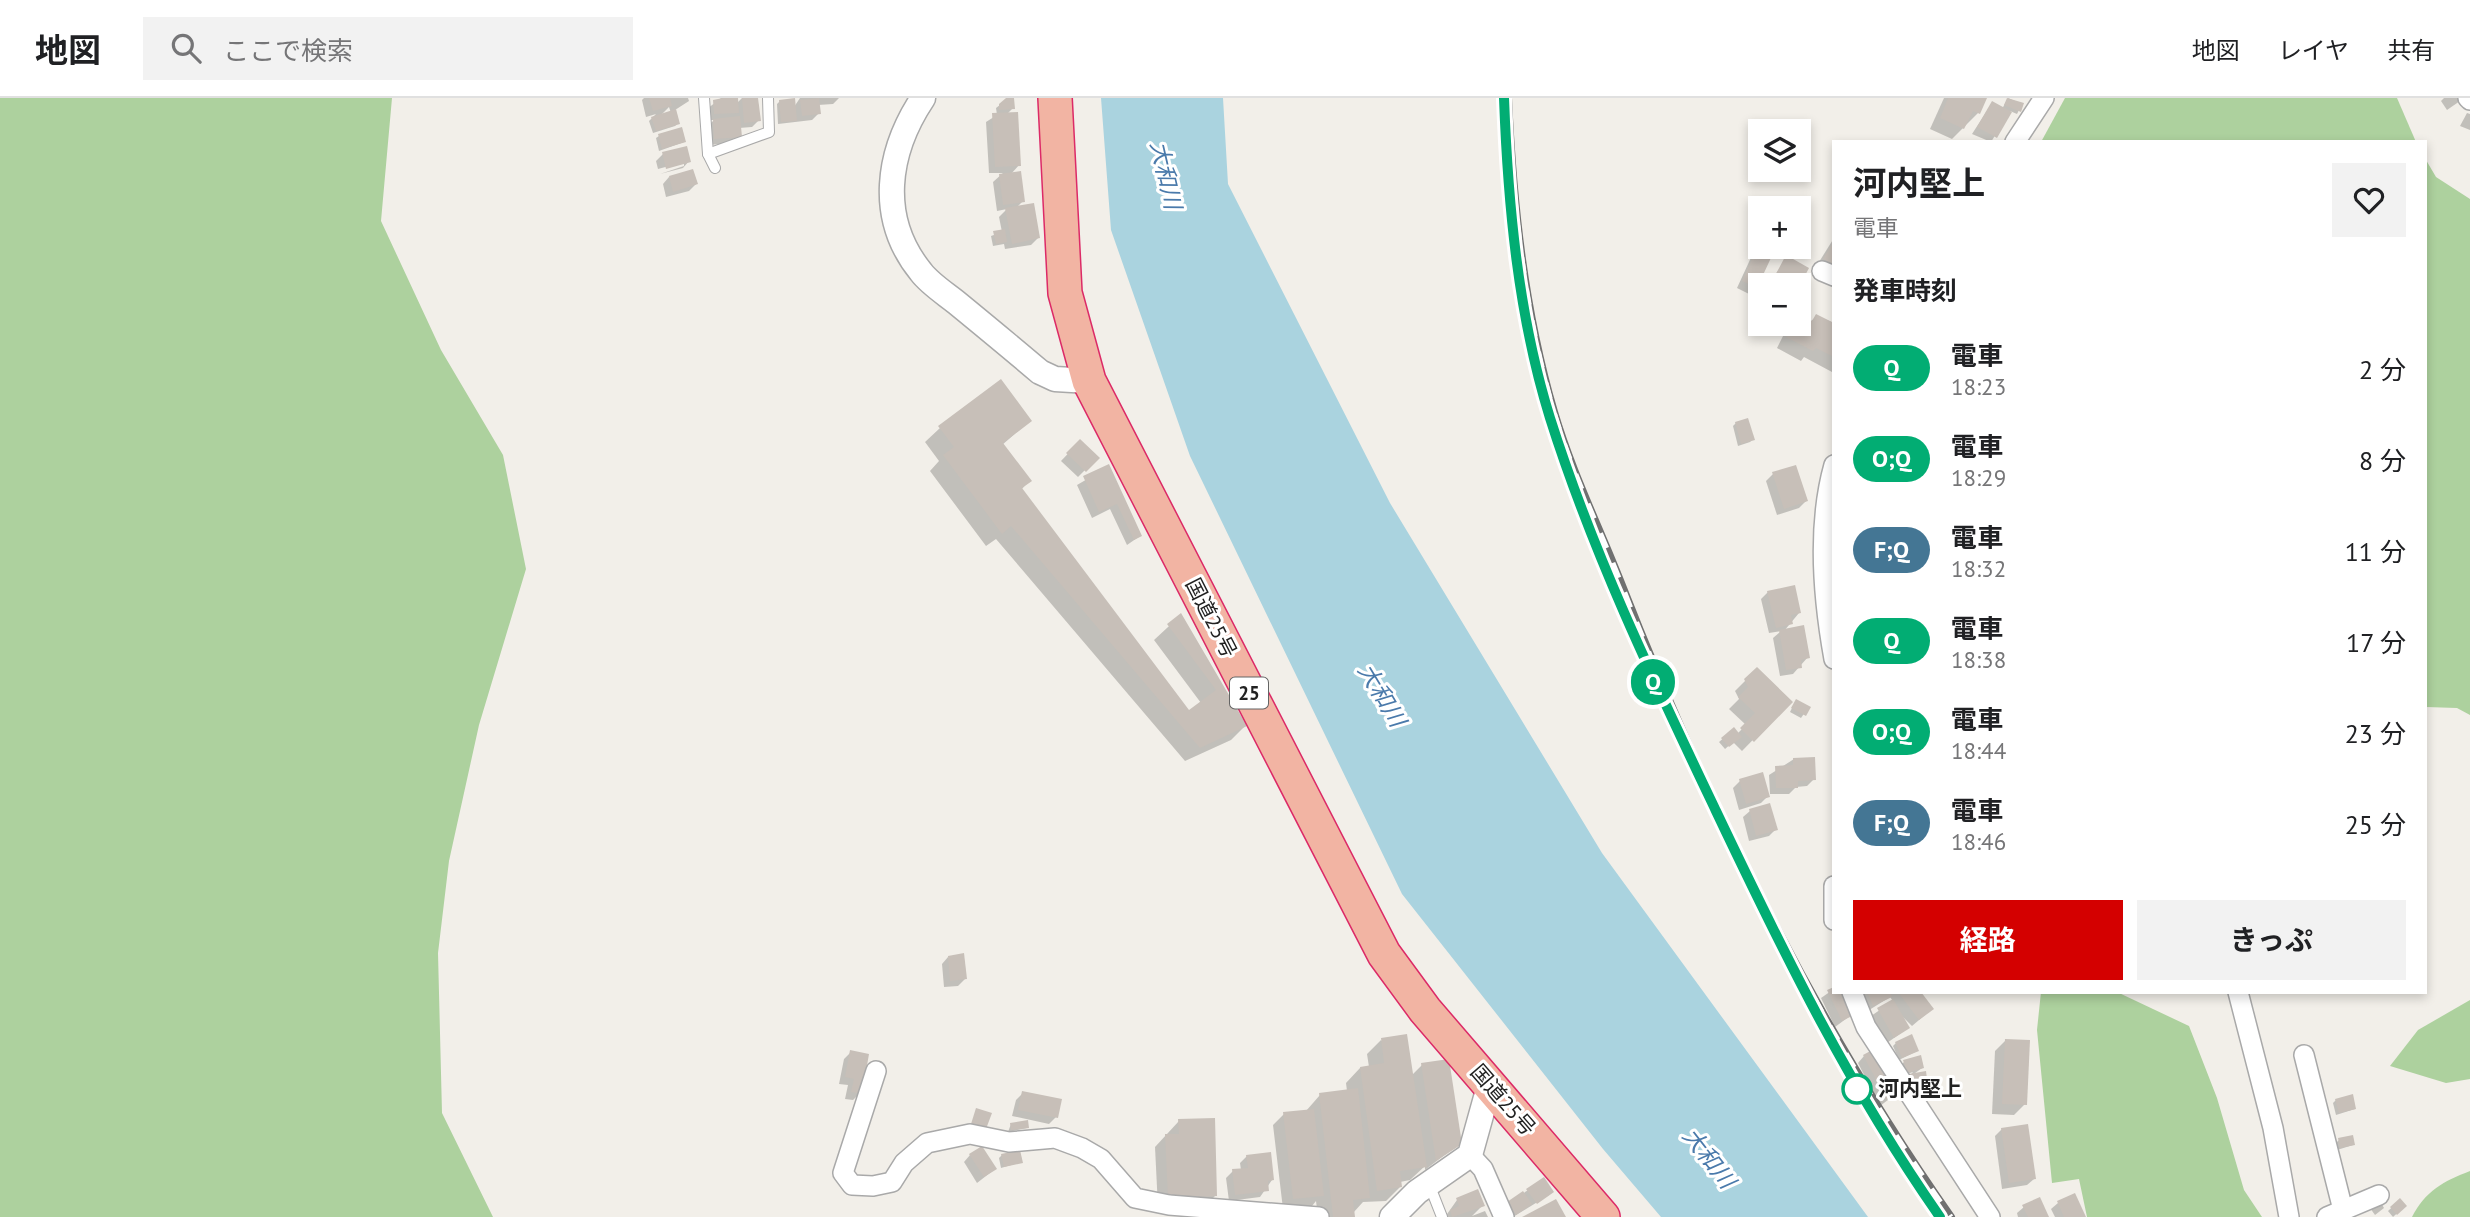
<!DOCTYPE html>
<html lang="ja">
<head>
<meta charset="utf-8">
<style>
	:root { --surface:#fff; --page:#f2f2f2; --text:#202124; --muted:#757577; --line:#e0e0e0; --accent:#d40000 }
	body { margin:0; font-family:"PT Sans","Noto Sans JP",sans-serif; background:var(--page); color:var(--text); height:100vh; display:flex; flex-direction:column; font-size:26px; white-space:nowrap }
	* { box-sizing:border-box; margin:0 }
	p { font-size:23px; color:var(--muted) }
	.icon { flex:none; width:38px; height:38px; fill:none; stroke:currentColor; stroke-width:2; stroke-linecap:round; stroke-linejoin:round }
	.map { position:relative; flex:1; overflow:hidden }
	.side { position:absolute; left:1832px; top:42px; width:595px; height:854px; display:flex; flex-direction:column; background:var(--surface); border-radius:0px; box-shadow:0 4px 10px #0003 }
	.side>* { flex:none }
	.badge { padding:0 14px; border-radius:23px; font-size:24px; line-height:46px }
	.buttons { position:absolute; left:1748px; top:21px; display:grid; gap:14px }
	.buttons a { display:grid; place-items:center; width:63px; height:63px; border-radius:0px; background:var(--surface); box-shadow:0 4px 10px #0003; font-size:35px }
	.map>.badge { position:absolute; translate:-50% -50%; box-shadow:0 0 0 4px #fff }
	h2 { padding:0 21px; font-size:26px; line-height:63px }
	.round { display:grid; place-items:center; flex:none; width:74px; height:74px; border-radius:0px; background:var(--page) }
	.head { display:flex; align-items:center; justify-content:space-between; height:119px; padding:0 21px }
	h1 { font-size:33px; font-weight:700; line-height:52px }
	.action { display:flex; gap:14px; margin-top:auto; padding:14px 21px }
	.action a { flex:1; height:80px; border-radius:0px; background:var(--accent); color:#fff; font-size:28px; font-weight:700; line-height:80px; text-align:center }
	.action a+a { background:var(--page); color:var(--text) }
	ul { padding:0; list-style:none }
	li { display:flex; align-items:center; gap:21px; height:91px; padding:0 21px }
	li div { flex:1 }
	li b { display:block; font-size:26px }
	li em { font-style:normal }
	li .badge { min-width:77px; font-weight:700; text-align:center }
	header { display:flex; align-items:center; gap:42px; box-sizing:border-box; height:98px; padding:0 35px; background:var(--surface); border-bottom:2px solid var(--line) }
	header strong { font-size:33px }
	nav { display:flex; gap:38px; margin-inline-start:auto; font-size:24px }
	.search { width:490px; height:63px; background:var(--page); display:flex; align-items:center; gap:18px; box-sizing:border-box; padding:0 24px; border-radius:0px; color:var(--muted); font-size:26px }
	.map>svg:first-child { display:block }
</style>
</head>
<body>
<header>
<strong>地図</strong>
<div class="search"><svg class="icon" aria-label="search" viewBox="0 0 24 24"><circle cx="10" cy="10" r="6"/><path d="M15 15l6 6"/></svg>ここで検索</div>
<nav><a>地図</a><a>レイヤ</a><a>共有</a></nav>
</header>
<div class="map">
<svg width="2470" height="1119" viewBox="0 0 2470 1119">
	<rect width="100%" height="100%" fill="#f2efe9"/>
	<g fill="#add19e">
		<polygon points="0,0 392,0 381,123 441,252 503,357 526,471 479,627 449,763 438,855 442,1015 493,1119 0,1119"/>
		<polygon points="2065,0 2397,0 2416,44 2041,44"/>
		<polygon points="2426,62 2436,79 2470,101 2470,617 2457,610 2426,609"/>
		<polygon points="2041,894 2117,894 2189,928 2217,1000 2244,1092 2262,1119 2087,1119 2079,1081 2052,1085 2037,932"/>
		<polygon points="2470,902 2470,981 2446,985 2390,968 2418,932"/>
		<path d="M2470,1073V1119H2412C2425,1093 2444,1083 2470,1073Z"/>
	</g>
	<polygon fill="#aad3df" points="1101,0 1223,0 1228,86 1390,405 1602,755 1868,1119 1661,1119 1603,1051 1402,796 1190,358 1111,132"/>
	<g fill="#0003" fill-rule="evenodd">
		<path d="M644,0H688L689,3L675,12L678,25L675,28L653,35L649,23L656,16L646,19L642,2ZM669,9L671,15L660,18Z"/>
		<polygon points="721,0 737,0 737,5 742,0 757,0 759,22 752,29 739,30 740,38 733,45 708,47 707,29 714,22 707,22 707,11"/>
		<polygon points="800,0 839,0 833,6 818,7 819,15 812,22 778,26 777,6 780,3 794,9"/>
		<polygon points="1009,0 1012,0 1013,10 1007,16 1019,67 1011,76 1023,103 1016,110 1038,140 1031,147 1005,151 1004,146 993,148 991,138 1002,134 999,119 1007,111 997,113 993,84 1003,75 989,75 986,24 997,17 996,10"/>
		<polygon points="1944,0 1985,0 1978,15 1952,41 1930,31"/>
		<polygon points="2008,0 2022,6 2017,16 2010,13 1991,44 1972,36 1992,5 2002,11"/>
		<polygon points="2444,0 2458,0 2460,3 2447,12 2441,3"/>
		<polygon points="2467,15 2470,16 2470,32 2460,28"/>
		<polygon points="659,38 684,44 659,53 656,40"/>
		<polygon points="663,56 689,63 683,70 660,76 684,68 684,64 658,71 656,63"/>
		<polygon points="669,79 696,86 689,93 666,99 663,86"/>
		<polygon points="1760,140 1760,149 1774,149 1756,189 1749,196 1737,190"/>
		<polygon points="1834,140 1834,185 1814,172"/>
		<polygon points="1787,160 1807,171 1798,187 1768,187"/>
		<polygon points="1799,218 1810,224 1817,218 1834,225 1832,274 1804,259 1801,263 1777,250 1788,228 1799,226"/>
		<polygon points="1030,323 1002,347 1029,383 1021,392 1189,615 1201,605 1154,542 1181,517 1245,628 1231,642 1185,663 996,441 986,448 930,373 939,363 925,344 940,330"/>
		<polygon points="1736,325 1753,341 1750,344 1738,348 1733,328"/>
		<polygon points="1080,343 1097,360 1078,379 1061,363"/>
		<polygon points="1108,369 1140,438 1127,447 1110,411 1092,420 1077,387"/>
		<polygon points="1773,376 1806,403 1799,410 1777,417 1766,383"/>
		<polygon points="1768,494 1799,515 1784,533 1808,559 1793,576 1780,578 1773,540 1781,533 1769,535 1761,501"/>
		<polygon points="1757,571 1790,604 1742,653 1733,644 1725,651 1719,644 1734,631 1737,636 1746,627 1729,611 1739,601 1735,593"/>
		<polygon points="1794,606 1808,610 1801,620 1790,614"/>
		<polygon points="1794,661 1814,681 1807,688 1796,689 1789,696 1770,696 1769,677"/>
		<polygon points="1740,683 1768,698 1761,705 1739,712 1733,690"/>
		<polygon points="1750,713 1776,731 1769,738 1749,743 1743,719"/>
		<polygon points="948,859 965,881 958,888 944,889 942,866"/>
		<polygon points="1834,891 1854,915 1835,929 1821,900"/>
		<polygon points="1857,894 1919,894 1932,911 1912,928 1899,915 1908,930 1887,945 1871,918 1893,903 1890,899 1866,914"/>
		<polygon points="1381,942 1412,977 1422,967 1460,1045 1425,1072 1425,1068 1410,1082 1400,1084 1400,1089 1386,1103 1363,1104 1353,1115 1353,1119 1318,1119 1316,1103 1312,1108 1283,1111 1273,1027 1284,1016 1306,1013 1320,997 1347,993 1346,985 1360,970 1369,969 1367,956"/>
		<polygon points="2005,943 2025,1006 2014,1017 1992,1016 1995,953"/>
		<polygon points="1896,945 1917,953 1899,962 1893,948"/>
		<polygon points="851,954 860,995 853,1002 845,1001 848,987 839,986 844,961"/>
		<polygon points="1864,958 1897,995 1880,1008 1858,965"/>
		<polygon points="1904,964 1922,970 1907,981 1913,974 1904,977 1901,967"/>
		<polygon points="1023,995 1056,1019 1049,1026 1012,1018 1016,1002"/>
		<polygon points="2336,1002 2355,1011 2336,1017 2333,1005"/>
		<polygon points="1179,1023 1216,1097 1205,1108 1158,1110 1155,1049"/>
		<polygon points="1011,1026 1027,1030 1008,1034"/>
		<polygon points="2002,1031 2034,1081 2027,1087 2002,1091 1995,1038"/>
		<polygon points="2339,1042 2353,1047 2337,1052 2336,1045"/>
		<polygon points="970,1057 995,1071 977,1085 964,1064"/>
		<polygon points="1002,1057 1021,1064 1001,1070 999,1060"/>
		<polygon points="1247,1058 1272,1082 1260,1099 1229,1103 1226,1080 1233,1073 1241,1072 1240,1065"/>
		<polygon points="1528,1092 1549,1097 1513,1119 1505,1108"/>
		<polygon points="1477,1093 1483,1107 1472,1118 1485,1113 1488,1119 1445,1119 1457,1102"/>
		<polygon points="2400,1102 2405,1108 2393,1119 2388,1113"/>
		<polygon points="2380,1103 2384,1110 2375,1117 2370,1110"/>
		<polygon points="2058,1105 2084,1119 2055,1119 2051,1111"/>
		<polygon points="2024,1109 2047,1119 2018,1119 2017,1115"/>
	</g>
	<g fill="#c7bfb8">
		<polygon points="649,0 670,0 672,8 653,13"/>
		<polygon points="723,0 738,0 739,15 714,16 713,2"/>
		<polygon points="742,0 758,0 761,23 744,25"/>
		<polygon points="795,0 797,23 781,24 779,2"/>
		<polygon points="819,0 821,16 802,18 800,2"/>
		<polygon points="1006,0 1014,0 1015,11 999,12 999,6"/>
		<polygon points="1948,0 1987,0 1980,16 1973,13 1964,31 1940,20"/>
		<polygon points="2007,0 2024,5 2021,14 2004,7"/>
		<polygon points="1992,3 2012,14 1997,40 1977,29"/>
		<polygon points="676,11 680,26 656,33 651,19"/>
		<polygon points="1018,14 1021,68 995,69 992,15"/>
		<polygon points="740,18 742,39 714,41 713,21"/>
		<polygon points="682,29 686,44 662,51 658,36"/>
		<polygon points="687,48 691,64 666,71 662,54"/>
		<polygon points="693,71 698,86 673,94 669,78"/>
		<polygon points="1021,73 1025,104 1003,107 999,76"/>
		<polygon points="1034,105 1040,140 1012,146 1005,110"/>
		<polygon points="1005,131 1007,144 996,146 993,133"/>
		<polygon points="1834,143 1834,168 1823,161"/>
		<polygon points="1760,144 1760,149 1776,149 1757,190 1742,183"/>
		<polygon points="1786,157 1809,170 1800,187 1770,187"/>
		<polygon points="1799,216 1812,223 1816,216 1834,225 1834,259 1816,250 1813,253 1786,239 1793,226 1799,226"/>
		<polygon points="1001,281 1032,323 1003,345 1032,383 1022,390 1189,612 1216,592 1167,526 1181,515 1247,628 1200,650 1011,428 1002,436 943,357 954,349 938,328"/>
		<polygon points="1748,320 1755,342 1741,346 1735,324"/>
		<polygon points="1080,341 1100,360 1086,374 1066,355"/>
		<polygon points="1109,366 1142,438 1134,442 1117,406 1099,414 1083,378"/>
		<polygon points="1796,367 1808,403 1784,411 1772,374"/>
		<polygon points="1795,487 1801,515 1791,517 1793,526 1776,530 1767,493"/>
		<polygon points="1804,527 1810,560 1801,562 1802,570 1786,572 1779,532"/>
		<polygon points="1757,569 1793,604 1754,644 1740,630 1755,615 1738,599 1748,589 1744,581"/>
		<polygon points="1796,601 1811,609 1806,618 1791,610"/>
		<polygon points="1734,629 1742,639 1729,649 1721,640"/>
		<polygon points="1815,659 1816,682 1798,683 1798,690 1776,690 1775,668 1793,667 1793,660"/>
		<polygon points="1763,674 1770,699 1746,706 1739,681"/>
		<polygon points="1770,705 1778,732 1756,738 1749,711"/>
		<polygon points="964,855 967,881 950,883 948,858"/>
		<polygon points="1834,889 1834,894 1846,894 1856,916 1842,923 1827,892"/>
		<polygon points="1867,894 1890,894 1892,899 1873,908"/>
		<polygon points="1898,894 1921,894 1934,911 1919,922"/>
		<polygon points="1893,901 1910,930 1894,940 1877,910"/>
		<polygon points="1407,936 1427,1069 1400,1073 1402,1089 1377,1093 1360,969 1384,965 1381,940"/>
		<polygon points="1912,936 1919,953 1902,960 1895,944"/>
		<polygon points="2005,941 2030,942 2027,1007 2002,1006"/>
		<polygon points="1876,950 1899,996 1887,1002 1863,957"/>
		<polygon points="850,952 869,956 862,996 851,994 854,981 845,979"/>
		<polygon points="1921,957 1924,970 1907,975 1903,962"/>
		<polygon points="1449,961 1462,1046 1436,1063 1421,965"/>
		<polygon points="1926,973 1927,981 1910,985 1909,976"/>
		<polygon points="1928,983 1930,994 1915,997 1913,986"/>
		<polygon points="1358,990 1370,1100 1353,1102 1355,1119 1333,1119 1319,995"/>
		<polygon points="1022,993 1062,1001 1058,1020 1018,1012"/>
		<polygon points="2353,996 2356,1011 2339,1015 2335,1001"/>
		<polygon points="976,1010 992,1015 986,1031 971,1026"/>
		<polygon points="1314,1011 1324,1098 1293,1101 1283,1014"/>
		<polygon points="1215,1020 1217,1098 1168,1100 1165,1036 1179,1036 1178,1021"/>
		<polygon points="1028,1022 1029,1030 1011,1032 1010,1025"/>
		<polygon points="2028,1026 2036,1081 2009,1085 2001,1030"/>
		<polygon points="2353,1037 2355,1047 2340,1050 2338,1040"/>
		<polygon points="982,1048 997,1071 984,1079 969,1056"/>
		<polygon points="1020,1052 1023,1065 1004,1069 1001,1056"/>
		<polygon points="1271,1054 1274,1082 1268,1083 1269,1093 1235,1097 1232,1071 1248,1070 1246,1057"/>
		<polygon points="1544,1079 1554,1094 1537,1106 1526,1091"/>
		<polygon points="1478,1091 1485,1108 1452,1119 1450,1112 1459,1108 1456,1100"/>
		<polygon points="1523,1093 1532,1106 1516,1117 1507,1104"/>
		<polygon points="2075,1095 2086,1119 2064,1119 2057,1103"/>
		<polygon points="2040,1099 2049,1119 2028,1119 2022,1107"/>
		<polygon points="2400,1100 2407,1108 2397,1117 2390,1109"/>
		<polygon points="1556,1101 1566,1119 1522,1119"/>
	</g>
	<g fill="none" stroke-linecap="round" stroke-linejoin="round">
		<g stroke="#a9a9a9" stroke-width="12">
			<g id="service">
				<polyline points="704,0 708,56 715,70"/>
				<polyline points="708,56 769,34 768,0"/>
				<polyline points="1429,1086 1442,1119"/>
			</g>
		</g>
		<g stroke="#a9a9a9" stroke-width="22">
			<g id="minor">
				<polyline points="2468,0 2470,2"/>
				<polyline points="2015,44 2044,0"/>
				<polyline points="1822,173 1834,178"/>
				<path d="M1834,367C1817,427 1823,500 1834,561"/>
				<polyline points="1834,788 1834,822"/>
				<polyline points="1852,894 1866,929 1990,1119"/>
				<polyline points="2238,894 2273,1030 2289,1119"/>
				<polyline points="2304,957 2343,1112"/>
				<polyline points="876,973 843,1075 852,1087 873,1088 892,1084 904,1065 927,1045 970,1036 1009,1044 1055,1040 1082,1050 1101,1061 1135,1100 1169,1107 1319,1119"/>
				<polyline points="1470,1057 1483,1071 1504,1119"/>
				<polyline points="2327,1119 2379,1097"/>
			</g>
		</g>
		<g stroke="#a9a9a9" stroke-width="27">
			<g id="tertiary">
				<path d="M923,0C887,54 877,120 921,174C930,186 946,196 957,205C985,228 1013,251 1040,274L1055,281L1089,283"/>
				<polyline points="1392,1119 1417,1094 1470,1057 1490,985"/>
			</g>
		</g>
		<g stroke="#dc2a67" stroke-width="36">
			<polyline id="trunk" points="1055,0 1065,195 1089,283 1384,856 1425,912 1603,1119"/>
		</g>
		<use href="#service" stroke="#fff" stroke-width="10"/>
		<use href="#minor" stroke="#fff" stroke-width="19"/>
		<use href="#tertiary" stroke="#fff" stroke-width="24"/>
		<use href="#trunk" stroke="#f2b4a3" stroke-width="33"/>
		<g stroke="#707070" stroke-width="8">
			<path id="rail" d="M1508,0C1513,106 1524,212 1554,314C1571,372 1599,429 1621,485C1708,707 1814,924 1951,1119"/>
		</g>
		<use href="#rail" stroke="#fff" stroke-width="5" stroke-dasharray="16" stroke-linecap="butt"/>
	</g>
	<g fill="none" stroke-linecap="round" stroke-linejoin="round">
		<g stroke="#fff" stroke-width="16">
			<path id="line" d="M1504,0C1508,107 1518,217 1550,320C1593,456 1655,585 1716,713C1784,856 1849,989 1940,1119"/>
		</g>
		<use href="#line" stroke="#02ad73" stroke-width="10"/>
	</g>
	<circle fill="#fff" stroke="#02ad73" stroke-width="3.5" cx="1857" cy="991" r="14"/>
	<g text-anchor="middle" stroke-width="6" stroke-linejoin="round" paint-order="stroke">
		<rect fill="#fff" stroke="#646464" stroke-width="2" x="1230" y="579.5" width="38" height="31" rx="5"/>
		<g font-size="19" font-weight="bold" fill="#222">
			<text x="1249" y="602">25</text>
		</g>
		<g font-size="21" fill="#222" stroke="#fff">
			<text transform="translate(1211 520) rotate(63)" y="7">国道25号</text>
			<text transform="translate(1503 1002) rotate(49)" y="7">国道25号</text>
		</g>
		<g font-size="21" font-weight="bold" fill="#222" stroke="#fff" text-anchor="start">
			<text x="1878" y="998">河内堅上</text>
		</g>
		<g font-size="23" font-style="italic" fill="#4a7aab" stroke="#fff">
			<text transform="translate(1166 77) rotate(77)" y="8">大和川</text>
			<text transform="translate(1382 597) rotate(59)" y="8">大和川</text>
			<text transform="translate(1709 1060) rotate(52)" y="8">大和川</text>
		</g>
	</g>
</svg>
<div class="buttons">
<a><svg class="icon" aria-label="layers" viewBox="0 0 24 24"><path d="M12 4l9 5-9 5-9-5zM3 14l9 5 9-5"/></svg></a>
<a>+</a>
<a>−</a>
</div>
<b class="badge" style="left:1653px;top:584px;background:#02ad73;color:#fff">Q</b>
<section class="side">
<div class="head"><div><h1>河内堅上</h1><p>電車</p></div><a class="round"><svg class="icon" aria-label="heart" viewBox="0 0 24 24"><path d="M12 20l-8-8c-3-5 5-10 8-4 3-6 11-1 8 4z"/></svg></a></div>
<h2>発車時刻</h2>
<ul>
<li><span class="badge" style="background:#02ad73;color:#fff">Q</span><div><b>電車</b><p>18:23</p></div><em>2 分</em></li>
<li><span class="badge" style="background:#02ad73;color:#fff">O;Q</span><div><b>電車</b><p>18:29</p></div><em>8 分</em></li>
<li><span class="badge" style="background:#447694;color:#fff">F;Q</span><div><b>電車</b><p>18:32</p></div><em>11 分</em></li>
<li><span class="badge" style="background:#02ad73;color:#fff">Q</span><div><b>電車</b><p>18:38</p></div><em>17 分</em></li>
<li><span class="badge" style="background:#02ad73;color:#fff">O;Q</span><div><b>電車</b><p>18:44</p></div><em>23 分</em></li>
<li><span class="badge" style="background:#447694;color:#fff">F;Q</span><div><b>電車</b><p>18:46</p></div><em>25 分</em></li>
</ul>
<div class="action"><a>経路</a><a>きっぷ</a></div>
</section>
</div>
</body>
</html>
